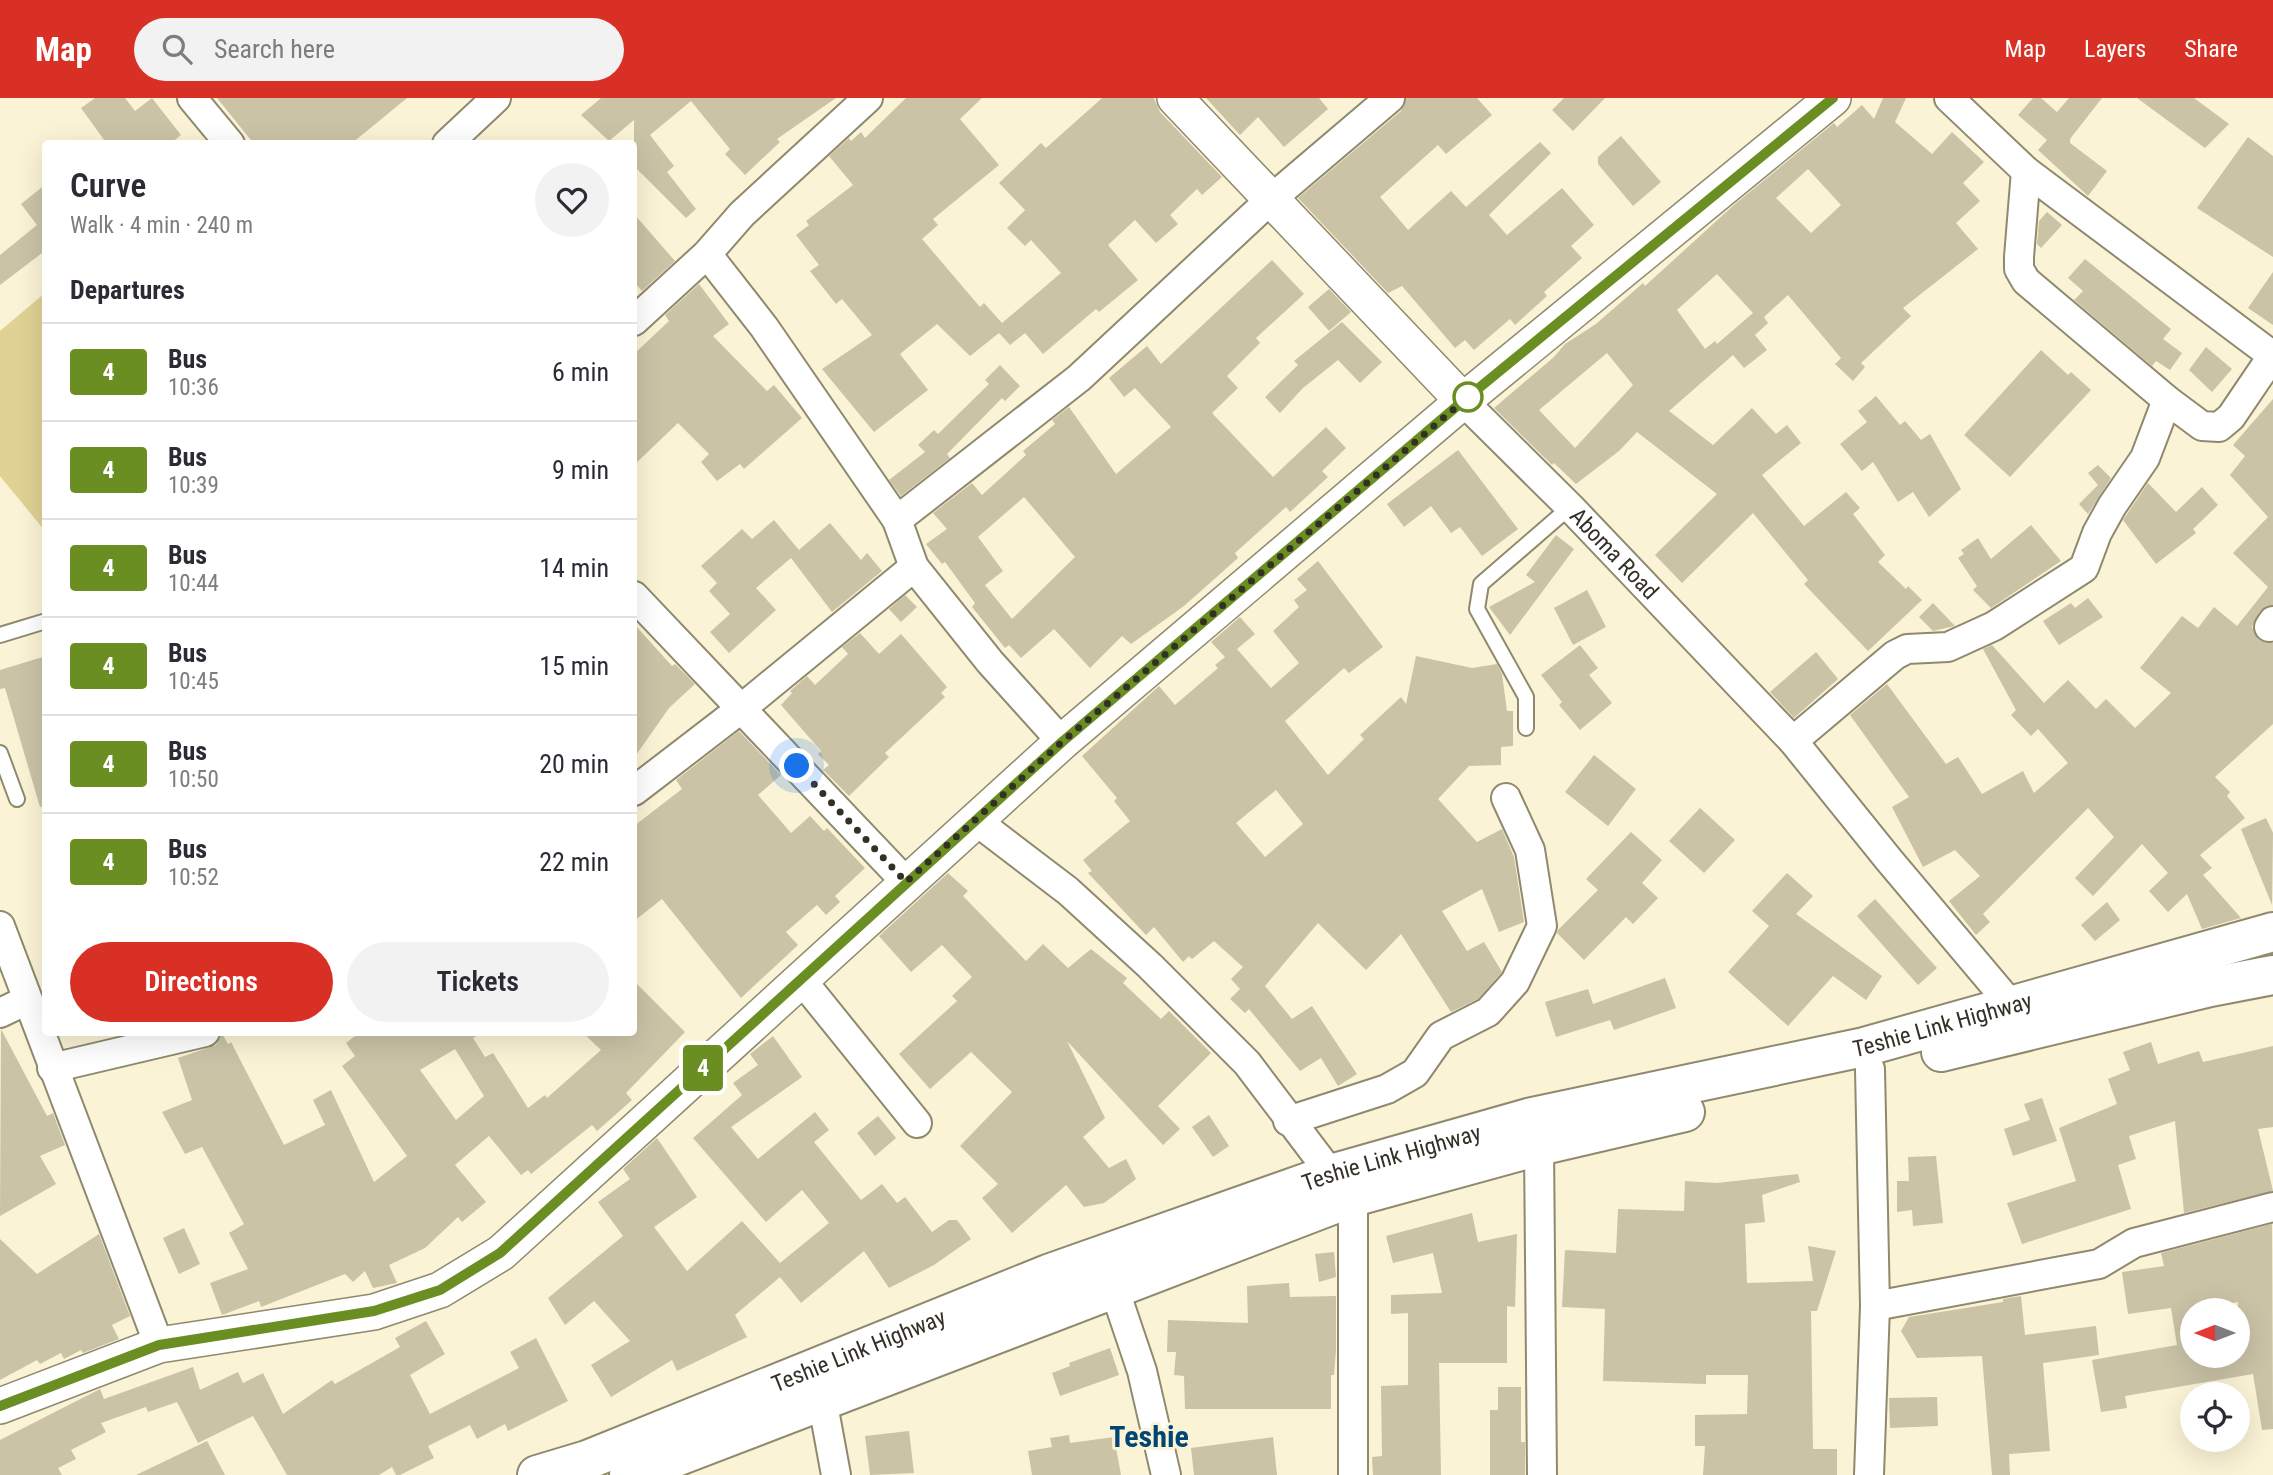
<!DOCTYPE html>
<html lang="en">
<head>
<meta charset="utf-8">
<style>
	:root { --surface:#fff; --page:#f2f2f3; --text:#2b2b33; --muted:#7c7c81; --line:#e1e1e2; --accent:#d93025 }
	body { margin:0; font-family:"Roboto Condensed",sans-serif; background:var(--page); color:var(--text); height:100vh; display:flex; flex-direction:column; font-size:26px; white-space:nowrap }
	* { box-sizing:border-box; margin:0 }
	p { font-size:23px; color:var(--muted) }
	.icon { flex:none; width:38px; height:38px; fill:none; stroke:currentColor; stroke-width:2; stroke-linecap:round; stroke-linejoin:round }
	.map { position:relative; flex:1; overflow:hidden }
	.sheet { position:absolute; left:42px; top:42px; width:595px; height:896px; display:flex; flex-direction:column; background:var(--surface); border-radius:7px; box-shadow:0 7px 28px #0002 }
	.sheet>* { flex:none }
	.badge { padding:0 14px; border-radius:5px; font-size:24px; line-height:46px }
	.needle { width:46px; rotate:270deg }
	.fabs { position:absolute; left:2180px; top:1200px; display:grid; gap:14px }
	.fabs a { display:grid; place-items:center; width:70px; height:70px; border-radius:50%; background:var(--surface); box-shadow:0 7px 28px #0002; font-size:35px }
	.you { position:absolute; width:35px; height:35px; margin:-18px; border:5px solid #fff; border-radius:50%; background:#1a73e8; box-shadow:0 0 0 10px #1a73e833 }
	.map>.badge { position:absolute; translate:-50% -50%; box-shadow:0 0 0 4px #fff }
	h2 { padding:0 28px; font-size:26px; line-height:63px }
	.round { display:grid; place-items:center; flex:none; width:74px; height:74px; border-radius:37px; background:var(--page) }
	.overview { display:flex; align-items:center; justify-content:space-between; height:119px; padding:0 28px }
	h1 { font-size:33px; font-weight:600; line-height:52px }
	.button { display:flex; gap:14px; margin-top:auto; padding:14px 28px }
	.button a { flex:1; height:80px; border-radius:42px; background:var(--accent); color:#fff; font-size:28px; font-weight:600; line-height:80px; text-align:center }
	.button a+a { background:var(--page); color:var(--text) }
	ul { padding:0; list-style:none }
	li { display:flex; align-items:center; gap:21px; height:98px; padding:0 28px; border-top:2px solid var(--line) }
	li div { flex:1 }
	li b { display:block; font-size:26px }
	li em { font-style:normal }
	li .badge { min-width:77px; font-weight:700; text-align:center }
	header { display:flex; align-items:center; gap:42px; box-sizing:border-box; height:98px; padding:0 35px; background:var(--accent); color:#fff }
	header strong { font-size:33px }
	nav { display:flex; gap:38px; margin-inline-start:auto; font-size:24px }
	.search { width:490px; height:63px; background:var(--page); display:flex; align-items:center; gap:18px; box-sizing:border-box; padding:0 24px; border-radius:38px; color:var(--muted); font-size:26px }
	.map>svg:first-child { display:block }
</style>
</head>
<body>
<header>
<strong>Map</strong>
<div class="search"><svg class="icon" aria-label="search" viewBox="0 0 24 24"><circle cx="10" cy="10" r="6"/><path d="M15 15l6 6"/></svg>Search here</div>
<nav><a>Map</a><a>Layers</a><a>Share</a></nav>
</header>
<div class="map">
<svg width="2273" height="1377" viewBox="0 0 2273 1377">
	<rect width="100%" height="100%" fill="#faf3d5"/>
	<polygon fill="#e0d294" points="45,195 45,433 0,378 0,233"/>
	<g fill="#cac3a6" fill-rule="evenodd">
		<polygon points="95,0 125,0 135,13 152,0 181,37 170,46 107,46 81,10"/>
		<polygon points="217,0 407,0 351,46 254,46"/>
		<polygon points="601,0 836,0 777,41 780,44 745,77 725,56 730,51 691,3 650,37 674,68 667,74 696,111 686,120 634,68 634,22 609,43 581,17"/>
		<polygon points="906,0 982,0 960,21 999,67 933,121 938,127 922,141 980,209 984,205 1002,225 1061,175 1031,142 1025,148 1007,130 1025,112 999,85 1041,45 1046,50 1102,0 1154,0 1160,14 1222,79 1202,97 1197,91 1170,117 1178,126 1156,145 1135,122 1108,147 1138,182 1099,214 1096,211 1043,256 1025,235 1010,247 999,235 970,258 937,226 900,256 928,292 874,334 822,271 872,237 842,201 836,206 810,173 819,167 796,137 809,127 806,123 853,87 829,58 849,40 851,43 861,34 865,40"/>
		<polygon points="1206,0 1319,0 1328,11 1284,49 1258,19 1240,37"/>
		<polygon points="1406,0 1477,0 1492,17 1446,56 1438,47 1380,99 1408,132 1451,93 1466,109 1540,44 1551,55 1489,117 1507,137 1562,90 1594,127 1571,148 1582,160 1544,194 1547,198 1515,227 1510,221 1474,252 1465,242 1455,250 1402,188 1388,195 1298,100 1401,13"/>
		<polygon points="1564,0 1605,0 1573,33 1552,12"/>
		<path d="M1883,0H1906L1895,24L1932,56L1952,34L1984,64L1963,85L1980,103L1956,125L1978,151L1903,210L1911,218L1861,265L1865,269L1853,283L1835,266L1841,260L1788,197L1764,219L1768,225L1755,237L1767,252L1744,270L1733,257L1669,313L1713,347L1752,310L1776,336L1787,327L1801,345L1762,377L1804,428L1846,394L1860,410L1853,416L1885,457L1878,464L1906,491L1908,488L1922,502L1868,553L1804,486L1808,482L1753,415L1682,485L1655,457L1717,396L1637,334L1619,353L1576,386L1554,365L1552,367L1494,310L1554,259L1565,246L1596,226L1643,185L1645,188L1735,106L1834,25L1837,29L1862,7L1874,21ZM1808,71L1841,107L1811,135L1776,100ZM1717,176L1753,215L1717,246L1715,243L1705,251L1677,212ZM1607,255L1633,287L1575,350L1539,312Z"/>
		<polygon points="2033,0 2041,0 2057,14 2069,0 2102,0 2070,41 2070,45 2107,73 2088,98 2038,52 2047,42 2018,17"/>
		<polygon points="2137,0 2194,0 2229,26 2205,50"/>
		<polygon points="1621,38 1661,84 1633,108 1598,66 1598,59"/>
		<polygon points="2248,39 2273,58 2273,159 2197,110"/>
		<polygon points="46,86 46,152 0,187 0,157 37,127 21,106"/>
		<polygon points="2047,114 2062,127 2041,150 2037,146 2039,123"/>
		<polygon points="634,116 675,163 642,193 634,184"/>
		<polygon points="2085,161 2171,231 2163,241 2182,255 2170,272 2156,263 2152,268 2074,202 2083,193 2068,180"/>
		<path d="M1272,162L1304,196L1256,240L1260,245L1227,278L1238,290L1212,315L1273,379L1326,329L1346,350L1322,373L1328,379L1290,414L1286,409L1235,455L1238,460L1184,508L1131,546L1122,538L1090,570L1054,531L1021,560L1009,547L1005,550L972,509L975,505L945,464L942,466L926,446L947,431L933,415L972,385L982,397L1026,357L1023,353L1055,326L1052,322L1069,309L1116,376L1171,329L1135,290L1124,299L1109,280L1147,248L1161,266ZM1024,399L1075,459L1012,521L985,487L1003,473L978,439Z"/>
		<polygon points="2273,174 2273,227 2248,210"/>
		<polygon points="699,186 729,226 713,238 767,293 774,287 802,320 744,371 740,366 717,383 701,364 709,356 678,325 634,367 634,256 669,223 665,217"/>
		<polygon points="1329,191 1351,214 1329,233 1308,209"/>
		<polygon points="1342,224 1382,264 1360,285 1338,262 1303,290 1280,315 1265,299 1298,267 1294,263"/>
		<polygon points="2206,249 2232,271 2212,294 2189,272"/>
		<polygon points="2041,252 2068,277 2071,274 2091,292 2010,379 1964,337"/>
		<polygon points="1000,267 1020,288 1005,303 1002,300 952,351 947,356 950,360 901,398 889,382 925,354 918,347 934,332 938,336 989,286 985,282"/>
		<polygon points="1876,298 1900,327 1905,323 1921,342 1930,336 1961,391 1929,419 1913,394 1898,404 1873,364 1862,373 1840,346 1867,324 1858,313"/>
		<polygon points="2273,301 2273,507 2260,513 2252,529 2259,542 2273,545 2273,626 2215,679 2230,694 2227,698 2245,720 2200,757 2212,770 2203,777 2241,820 2202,831 2187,796 2168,814 2149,793 2168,775 2142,746 2093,798 2075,780 2114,739 2088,710 1983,816 1990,824 1976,837 1949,803 1980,778 1955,752 1923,769 1892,709 1909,699 1850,617 1887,586 1946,666 1958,659 1982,696 2023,673 2034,695 2068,665 2038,631 2031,638 2011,617 2016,612 1983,551 1992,547 2044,605 2068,582 2096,611 2106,601 2135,630 2171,595 2140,570 2182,518 2198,530 2214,509 2237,528 2268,489 2233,455 2268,419 2230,377 2245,358 2233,347"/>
		<polygon points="1458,352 1518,431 1482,458 1460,429 1451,435 1431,408 1404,429 1387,406"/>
		<polygon points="2098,367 2111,380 2088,416 2079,406 2098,387 2088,375"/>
		<polygon points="2148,385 2176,414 2202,389 2218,407 2193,431 2196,435 2156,466 2123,422"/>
		<polygon points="774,422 799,452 830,425 861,462 867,455 882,473 832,514 791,460 756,490 776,512 729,555 710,534 730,516 709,493 717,485 701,468 742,431 752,441"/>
		<polygon points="2031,427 2061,463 1991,510 1973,492 1977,488 1958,460 1964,456 1961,452 1978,440 1991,461"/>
		<polygon points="1556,437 1574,451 1510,537 1489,509 1535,484 1526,477"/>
		<path d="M1318,463L1383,549L1349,575L1344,570L1285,623L1328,677L1364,641L1360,637L1401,599L1406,606L1416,558L1472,570L1497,566L1502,576L1507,613H1513V648L1501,649V667L1469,668L1438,701L1477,744L1502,731L1514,759L1524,824L1499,834L1482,791L1442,813L1467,853L1484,844L1502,874L1478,901L1451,914L1401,836L1366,872L1318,825L1265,888L1292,921L1312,908L1357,976L1338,988L1321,960L1300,973L1249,911L1245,915L1230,901L1240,891L1231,881L1243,869L1214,843L1192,861L1189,858L1183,864L1154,829L1146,837L1088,775L1092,773L1083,762L1130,723L1114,703L1117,700L1082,658L1159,588L1175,607L1218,570L1215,567L1225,559L1211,544L1240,519L1255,536L1237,551L1271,590L1299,565L1273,533L1299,509L1294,502L1307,492L1297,481ZM1276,692L1303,726L1265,759L1236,725Z"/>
		<polygon points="1587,492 1606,529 1573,547 1554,510"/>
		<polygon points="905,497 917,509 901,524 889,511"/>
		<polygon points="2088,500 2103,519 2059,547 2043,523 2071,505 2075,510"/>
		<polygon points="1933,505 1955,528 1933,533 1919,519"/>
		<polygon points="634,526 672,568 675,566 695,586 669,610 634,660"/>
		<polygon points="860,535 879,556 901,536 947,589 941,595 945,599 885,655 889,659 849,698 823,672 829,667 818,656 821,653 781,607 792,595 790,593 807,578 815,587 848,556 842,549"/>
		<polygon points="1580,547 1598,570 1589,577 1612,605 1580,632 1559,607 1562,604 1541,577"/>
		<polygon points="1816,554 1838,581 1794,620 1770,594"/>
		<polygon points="46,558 46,708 40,709 5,590 0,591 0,572"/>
		<polygon points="739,633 781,677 758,697 791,735 810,718 824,733 827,730 865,770 835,798 840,804 826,817 817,807 786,834 798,847 741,900 662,801 634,823 634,728 682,691 676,682"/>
		<polygon points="1594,657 1636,691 1608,728 1565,694"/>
		<polygon points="1700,710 1735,742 1704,775 1669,743"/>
		<polygon points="2266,720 2273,735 2272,807 2241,731"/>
		<polygon points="1631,734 1662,762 1642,785 1658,800 1633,826 1626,819 1584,862 1557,835 1558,832 1598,792 1586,781"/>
		<polygon points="948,775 968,793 963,798 1026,863 1043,846 1068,870 1091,851 1127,880 1123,885 1161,921 1169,913 1211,955 1158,1008 1180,1031 1163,1047 1067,943 1105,1020 1083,1039 1109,1070 1126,1061 1136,1081 1104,1105 1084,1109 1066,1087 1012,1135 982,1100 998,1086 960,1048 1012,994 971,954 930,991 899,956 957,903 952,898 972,879 942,847 911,874 879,838"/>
		<polygon points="1787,775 1813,798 1796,816 1882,878 1866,902 1833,878 1788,928 1728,874 1769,828 1752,813"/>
		<polygon points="1875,801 1937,870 1918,887 1857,818"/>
		<polygon points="2107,804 2120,822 2095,843 2081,827"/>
		<polygon points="1665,880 1676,910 1614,932 1610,922 1556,939 1545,904 1588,891 1593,906"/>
		<path d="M634,883L685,934L626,995L632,1002L597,1033L592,1027L531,1076L528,1072L521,1077L489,1038L455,1067L486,1104L462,1124L458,1119L425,1150L389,1167L397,1185L373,1190L365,1173L353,1184L345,1176L261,1209L259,1203L222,1217L210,1185L248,1171L229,1135L244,1126L202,1049L185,1056L162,1014L192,1002L178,960L216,947L222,935L228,946L231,944L284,1047L325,1027L313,1002L331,992L374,1084L407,1058L342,968L355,958L346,945L360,934H483L473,940L485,959L493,955L528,1010L545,997L547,1000L601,952L582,934H634ZM455,951L484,998L456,1022L420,972Z"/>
		<polygon points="1,931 47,1018 53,1015 65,1047 40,1058 56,1086 0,1118"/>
		<polygon points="773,938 802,979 731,1029 758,1061 815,1014 829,1032 814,1044 861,1102 882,1086 897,1105 905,1099 932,1134 949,1122 957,1122 971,1141 934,1167 889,1190 864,1153 801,1205 780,1179 735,1217 747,1239 677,1273 672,1262 611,1299 591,1267 630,1243 594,1203 565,1227 548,1200 623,1138 598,1104 630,1081 623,1071 657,1040 697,1099 654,1129 687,1173 742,1123 780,1165 829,1125 802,1092 766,1124 693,1040 742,997 733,985 758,967 750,956"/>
		<polygon points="2151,944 2158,966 2199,953 2203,964 2273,948 2273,1029 2258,1031 2273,1093 2184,1115 2175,1023 2129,1038 2136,1061 2118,1067 2131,1111 2022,1146 2007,1105 2076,1083 2059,1030 2117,1006 2108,981 2130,972 2123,954"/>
		<polygon points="2042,1000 2057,1043 2013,1058 2004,1031 2030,1022 2024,1006"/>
		<polygon points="1209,1017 1229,1048 1213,1059 1192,1029"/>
		<polygon points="878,1018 896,1040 875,1058 857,1035"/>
		<polygon points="1936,1058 1943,1125 1913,1128 1912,1112 1897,1114 1897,1083 1909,1083 1908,1059"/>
		<polygon points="1798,1076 1800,1084 1762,1097 1765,1124 1745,1126 1747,1185 1813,1183 1808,1148 1836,1153 1817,1213 1811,1213 1813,1351 1837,1351 1837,1377 1703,1377 1705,1348 1695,1348 1695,1317 1747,1316 1748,1277 1706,1277 1706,1286 1603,1283 1605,1211 1562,1209 1565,1152 1616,1155 1618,1111 1684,1113 1685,1083 1717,1085"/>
		<polygon points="1472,1115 1478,1144 1517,1136 1515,1209 1507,1208 1507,1265 1439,1265 1441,1377 1373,1377 1372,1359 1382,1358 1381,1288 1408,1287 1408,1215 1391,1216 1391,1197 1442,1195 1433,1155 1393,1165 1386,1138"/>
		<path d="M2272,1126L2273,1331L2262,1332L2253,1276L2125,1298L2127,1310L2101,1314L2092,1262L2177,1247L2171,1210L2128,1216L2122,1174L2164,1168L2161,1155ZM2238,1204V1258H2193V1212Z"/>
		<polygon points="184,1130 200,1166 179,1176 163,1140"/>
		<polygon points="99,1136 130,1218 112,1227 119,1241 83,1255 81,1252 64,1261 61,1255 40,1266 37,1262 0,1282 0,1141 37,1176"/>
		<polygon points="1334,1154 1336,1179 1319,1184 1315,1156"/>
		<polygon points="1289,1185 1290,1199 1336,1198 1336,1253 1334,1277 1331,1277 1331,1311 1185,1311 1184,1278 1174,1277 1176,1254 1167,1254 1168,1222 1248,1225 1247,1188"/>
		<polygon points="2021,1198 2025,1237 2096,1228 2099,1257 2043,1265 2050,1353 2009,1356 2010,1377 1992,1377 1982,1258 1917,1260 1901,1233 1909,1219 2003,1204 2003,1201"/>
		<polygon points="426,1223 445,1256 410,1277 430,1316 519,1270 510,1254 536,1240 568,1303 508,1333 505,1326 477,1341 470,1327 428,1348 434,1360 400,1377 396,1377 392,1369 379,1377 287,1377 253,1318 198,1345 177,1304 148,1314 146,1309 101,1325 106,1334 71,1352 76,1361 58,1370 62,1377 0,1377 0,1342 100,1291 104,1301 193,1269 200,1292 238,1274 243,1285 263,1275 283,1316 332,1282 335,1286 400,1249 395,1240"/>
		<polygon points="1110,1250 1119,1277 1060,1298 1052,1275 1070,1268 1069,1265"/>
		<polygon points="1498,1289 1521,1289 1521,1344 1525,1344 1525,1377 1490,1377 1490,1312 1498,1312"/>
		<polygon points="1937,1299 1938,1328 1890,1330 1889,1300"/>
		<polygon points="909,1333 914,1375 870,1377 865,1338"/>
		<polygon points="1069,1337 1070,1345 1114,1339 1121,1377 1032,1377 1028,1353 1052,1349 1050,1340"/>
		<polygon points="1273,1339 1277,1377 1194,1377 1191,1350"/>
		<polygon points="207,1343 225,1377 136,1377"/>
	</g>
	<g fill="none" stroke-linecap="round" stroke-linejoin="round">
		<g stroke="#8f896e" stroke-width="18">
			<g id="service">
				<polyline points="0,537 46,523"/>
				<polyline points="1526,630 1526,599 1477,511 1481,486 1570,409"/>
				<polyline points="0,655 17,701"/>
			</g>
		</g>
		<g stroke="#8f896e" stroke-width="32">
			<g id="minor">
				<polyline points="192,0 230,46"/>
				<polyline points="1949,0 2026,73 2273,258"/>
				<polyline points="447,46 496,0"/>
				<polyline points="2026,73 2019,159 2019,171 2026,183 2167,302 2202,328 2219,329 2231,319 2273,257"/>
				<polyline points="707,156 764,229 897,422 914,469 990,564 1062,644"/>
				<polyline points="634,223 707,156 742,116 868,0"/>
				<path id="s1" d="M1463,303L1570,409L1793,643L1889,762L2023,921"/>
				<polyline points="897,422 1079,280 1270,102 1390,0"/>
				<polyline points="634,498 906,784"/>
				<polyline points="2269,529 2273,523"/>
				<polyline points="1793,643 1895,557 1907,551 1948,549 1994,528 2084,470 2097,435 2112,408 2145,360 2167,302"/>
				<polyline points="634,693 742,610 914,469"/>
				<polyline points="975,722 1068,793 1150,868 1247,965 1331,1076"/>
				<polyline points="0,828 159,1247"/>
				<polyline points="800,880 917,1025"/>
				<polyline points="0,915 27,902"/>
				<polyline points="52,970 205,934"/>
				<polyline points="1288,1023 1387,991 1415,975 1441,938 1488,914 1515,884 1542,828 1530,752 1506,700"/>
				<polyline points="1539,1048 1542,1377"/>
				<polyline points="1353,1099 1353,1377"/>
				<polyline points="1114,1190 1142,1273 1166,1377"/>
				<polyline points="1875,1208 2099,1166 2134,1145 2273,1109"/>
				<polyline points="822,1301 836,1377"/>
				<polyline points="1869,1377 1875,1208 1870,971"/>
			</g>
		</g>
		<g stroke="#8f896e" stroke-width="38">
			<g id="tertiary">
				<polyline points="1175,0 1463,303"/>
				<polyline points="0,1308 159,1247 374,1214 440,1192 501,1155 1062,644 1463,303 1833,0"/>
			</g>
		</g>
		<g stroke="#8f896e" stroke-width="42">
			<g id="secondary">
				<polyline points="1941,954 2210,889 2273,877"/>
				<path id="s2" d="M537,1377L587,1362L1048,1176L1331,1076L1532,1019L1864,949L2273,834"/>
				<polyline points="629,1377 1353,1099 1539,1048 1685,1014"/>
			</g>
		</g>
		<use href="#service" stroke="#fff" stroke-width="14"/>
		<use href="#minor" stroke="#fff" stroke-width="28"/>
		<use href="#tertiary" stroke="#fff" stroke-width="35"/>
		<use href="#secondary" stroke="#fff" stroke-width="38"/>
	</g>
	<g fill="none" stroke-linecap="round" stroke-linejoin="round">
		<g stroke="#fff" stroke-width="16">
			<polyline id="line" points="0,1308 159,1247 374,1213 440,1192 500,1155 1062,644 1463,303 1833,0"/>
		</g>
		<use href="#line" stroke="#6b8e23" stroke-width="10"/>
		<polyline stroke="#333025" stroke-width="7" stroke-dasharray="0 12.6" points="797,668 906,784 1062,644 1468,299"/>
	</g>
	<circle fill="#fff" stroke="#6b8e23" stroke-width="3.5" cx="1468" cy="299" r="14"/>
	<g text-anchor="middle" stroke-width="6" stroke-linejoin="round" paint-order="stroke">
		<g font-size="23" fill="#333025" stroke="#faf3d5">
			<text dy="8" stroke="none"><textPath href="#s1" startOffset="215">Aboma Road</textPath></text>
			<text dy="8" stroke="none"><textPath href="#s2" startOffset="1479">Teshie Link Highway</textPath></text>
			<text dy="8" stroke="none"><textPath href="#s2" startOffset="912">Teshie Link Highway</textPath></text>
			<text dy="8" stroke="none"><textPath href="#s2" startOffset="345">Teshie Link Highway</textPath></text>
		</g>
		<g font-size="30" font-weight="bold" fill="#004573" stroke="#faf3d5">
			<text x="1149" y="1349">Teshie</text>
		</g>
	</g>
</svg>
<div class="fabs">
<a><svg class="needle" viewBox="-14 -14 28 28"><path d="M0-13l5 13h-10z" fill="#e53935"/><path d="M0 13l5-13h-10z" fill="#7c7c81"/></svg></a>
<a><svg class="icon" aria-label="locate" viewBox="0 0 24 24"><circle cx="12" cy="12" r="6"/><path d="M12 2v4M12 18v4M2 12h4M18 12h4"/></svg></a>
</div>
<div class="you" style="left:797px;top:668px"></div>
<b class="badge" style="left:703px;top:970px;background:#6b8e23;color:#fff">4</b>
<section class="sheet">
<div class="overview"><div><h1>Curve</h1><p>Walk · 4 min · 240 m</p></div><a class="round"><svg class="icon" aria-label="heart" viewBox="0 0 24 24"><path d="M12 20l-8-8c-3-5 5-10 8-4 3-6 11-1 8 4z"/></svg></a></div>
<h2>Departures</h2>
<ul>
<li><span class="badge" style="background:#6b8e23;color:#fff">4</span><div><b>Bus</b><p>10:36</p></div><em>6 min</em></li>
<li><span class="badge" style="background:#6b8e23;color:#fff">4</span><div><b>Bus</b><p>10:39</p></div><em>9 min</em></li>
<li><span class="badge" style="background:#6b8e23;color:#fff">4</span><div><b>Bus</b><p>10:44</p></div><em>14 min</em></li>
<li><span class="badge" style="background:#6b8e23;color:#fff">4</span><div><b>Bus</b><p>10:45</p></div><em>15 min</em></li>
<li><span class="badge" style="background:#6b8e23;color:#fff">4</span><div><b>Bus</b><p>10:50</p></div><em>20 min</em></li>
<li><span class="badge" style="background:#6b8e23;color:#fff">4</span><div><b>Bus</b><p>10:52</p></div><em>22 min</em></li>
</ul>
<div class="button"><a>Directions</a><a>Tickets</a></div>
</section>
</div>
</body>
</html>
